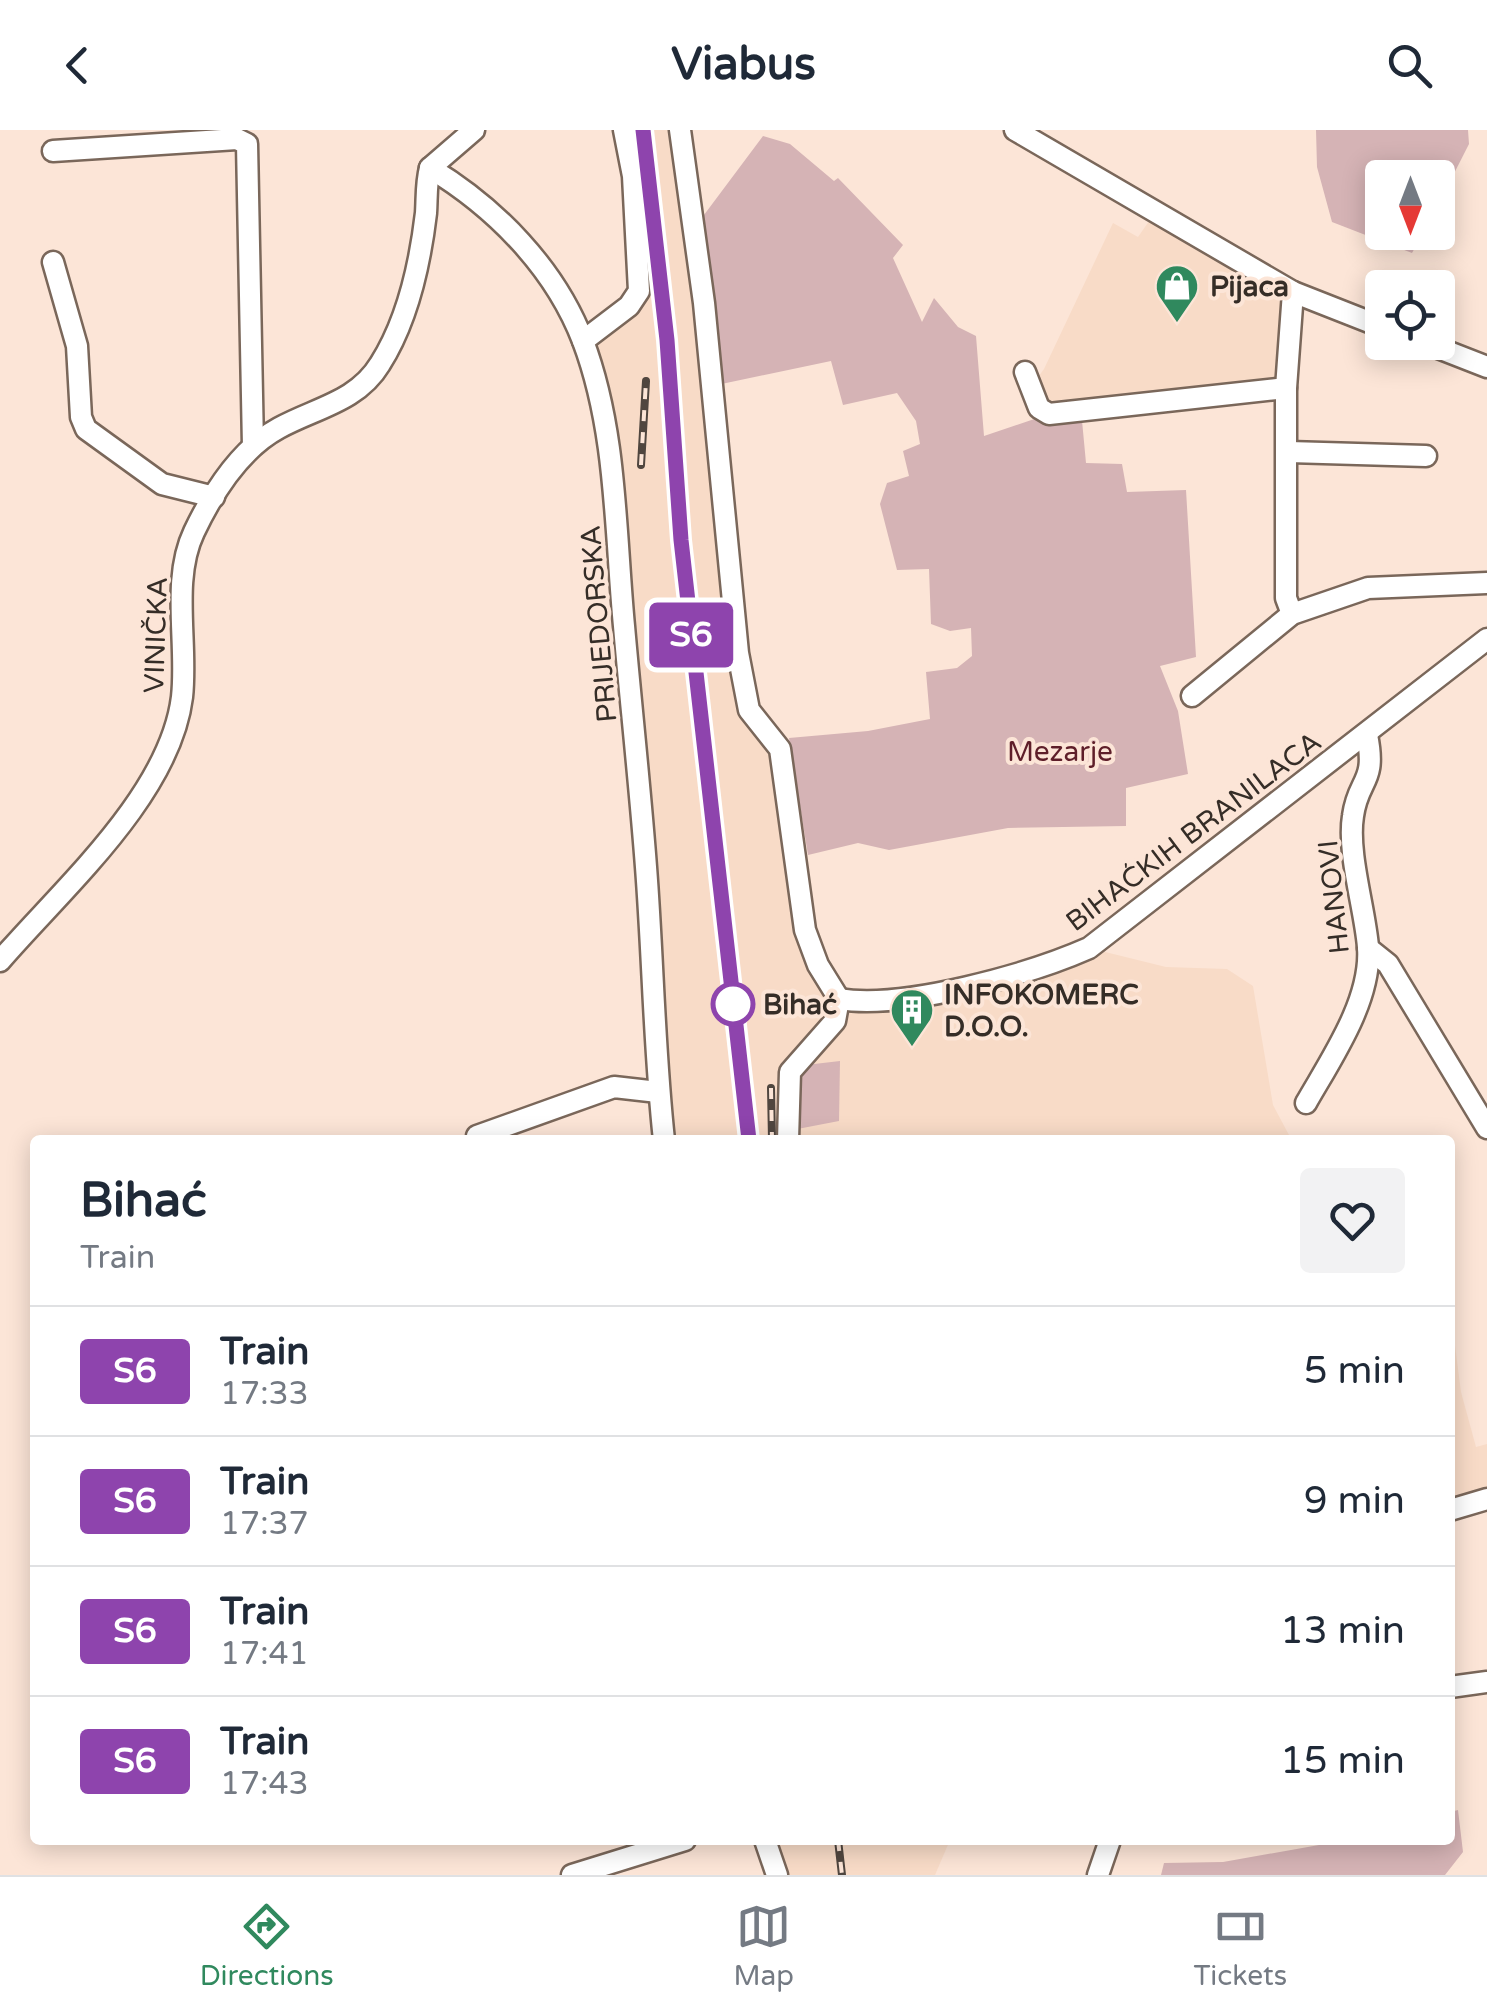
<!DOCTYPE html>
<html lang="en">
<head>
<meta charset="utf-8">
<style>
	:root { --surface:#fff; --page:#f2f2f3; --text:#1f2937; --muted:#747a83; --line:#e0e1e3; --accent:#30895e }
	body { margin:0; font-family:"Varela Round",sans-serif; background:var(--page); color:var(--text); height:100vh; display:flex; flex-direction:column; font-size:38px; white-space:nowrap }
	* { box-sizing:border-box; margin:0 }
	p { font-size:32px; color:var(--muted) }
	.icon { flex:none; width:55px; height:55px; fill:none; stroke:currentColor; stroke-width:2; stroke-linecap:round; stroke-linejoin:round }
	.map { position:relative; flex:1; overflow:hidden }
	.panel { position:absolute; left:30px; top:1005px; width:1425px; height:710px; display:flex; flex-direction:column; background:var(--surface); border-radius:10px; box-shadow:0 5px 25px #0003 }
	.panel>* { flex:none }
	.badge { padding:0 20px; border-radius:8px; font-size:35px; line-height:65px }
	.needle { width:65px; rotate:180deg }
	.tools { position:absolute; left:1365px; top:30px; display:grid; gap:20px }
	.tools a { display:grid; place-items:center; width:90px; height:90px; border-radius:10px; background:var(--surface); box-shadow:0 5px 25px #0003; font-size:50px }
	.map>.badge { position:absolute; translate:-50% -50%; box-shadow:0 0 0 5px #fff }
	.round { display:grid; place-items:center; flex:none; width:105px; height:105px; border-radius:10px; background:var(--page) }
	.overview { display:flex; align-items:center; justify-content:space-between; height:170px; padding:0 50px }
	h1 { font-size:48px; font-weight:700; line-height:75px }
	ul { padding:0; list-style:none }
	li { display:flex; align-items:center; gap:30px; height:130px; padding:0 50px; border-top:2px solid var(--line) }
	li div { flex:1 }
	li b { display:block; font-size:38px }
	li em { font-style:normal }
	li .badge { min-width:110px; font-weight:700; text-align:center }
	header { display:flex; justify-content:space-between; align-items:center; height:130px; padding:0 50px; background:var(--surface); font-size:45px; font-weight:700 }
	.tab-bar { display:flex; justify-content:space-around; align-items:center; height:140px; border-top:2px solid var(--line); background:var(--surface); font-size:28px; color:var(--muted) }
	.tab-bar a { display:grid; justify-items:center; gap:5px }
	.tab-bar .on { color:var(--accent) }
	.map>svg:first-child { display:block }
</style>
</head>
<body>
<header><svg class="icon" aria-label="back" viewBox="0 0 24 24"><path d="M15 5l-7 7 7 7"/></svg>Viabus<svg class="icon" aria-label="search" viewBox="0 0 24 24"><circle cx="10" cy="10" r="6"/><path d="M15 15l6 6"/></svg></header>
<div class="map">
<svg width="1487" height="1745" viewBox="0 0 1487 1745">
	<rect width="100%" height="100%" fill="#fce5d7"/>
	<g fill="#f8dbc7">
		<polygon points="624,0 680,0 749,580 775,610 805,800 839,869 896,867 1089,818 1166,837 1227,839 1253,856 1273,975 1289,1005 1298,1010 664,1010 591,204 636,168"/>
		<polygon points="1154,84 1293,162 1286,258 1049,284 1030,258 1044,239 1113,93 1138,107"/>
		<polygon points="1450,1177 1461,1262 1476,1317 1487,1314 1487,1369 1450,1380"/>
		<polygon points="765,1710 950,1710 935,1745 777,1745"/>
	</g>
	<g fill="#d5b3b5">
		<polygon points="1316,0 1468,0 1469,14 1438,75 1438,48 1382,48 1382,102 1423,103 1412,123 1332,92 1317,37"/>
		<polygon points="763,6 790,14 834,51 838,48 903,115 893,128 922,192 934,168 958,197 976,206 984,306 1049,284 1081,280 1086,333 1122,334 1127,362 1186,360 1196,527 1160,536 1178,581 1188,644 1126,658 1126,696 1008,698 889,720 858,713 808,725 789,608 868,601 930,589 926,542 957,538 972,526 971,498 950,501 931,494 929,439 897,440 880,374 887,353 909,346 903,321 920,314 916,291 897,263 843,275 831,231 712,256 695,97"/>
		<polygon points="840,931 839,991 787,1001 780,938"/>
		<polygon points="1458,1680 1463,1722 1445,1745 1161,1745 1164,1733 1223,1732 1347,1710 1450,1710 1450,1682"/>
	</g>
	<g fill="none" stroke-linecap="round" stroke-linejoin="round">
		<g stroke="#7a675a" stroke-width="25">
			<g id="minor">
				<polyline points="680,0 704,173 738,523 749,580 780,619 805,800 818,835 839,869"/>
				<polyline points="1015,0 1293,162 1382,197"/>
				<polyline points="53,21 237,9 247,14 253,316"/>
				<path d="M430,38C496,78 555,138 583,211C617,301 615,401 624,496C631,576 640,657 646,737C653,828 654,919 664,1010"/>
				<polyline points="53,132 77,216 81,287 86,299 162,354 214,367"/>
				<polyline points="583,211 629,176 639,161 633,46 624,0"/>
				<polyline points="1423,212 1487,237"/>
				<polyline points="1025,242 1039,278 1049,284 1286,258"/>
				<polyline points="1289,322 1426,326"/>
				<polyline points="1292,484 1286,468 1286,258 1293,162"/>
				<polyline points="1192,566 1292,484 1368,458 1487,453"/>
				<polyline points="1368,818 1388,834 1487,998"/>
				<path d="M0,831C62,759 170,665 182,567C188,514 171,450 194,402C213,362 240,319 279,298C315,278 357,272 380,234C408,190 420,134 426,83C427,68 426,53 430,38L474,0"/>
				<path d="M839,869C903,880 1030,844 1089,818L1487,509"/>
				<path d="M1306,973C1331,929 1372,870 1368,817C1365,779 1347,723 1353,686C1358,648 1377,654 1367,605"/>
				<polyline points="477,1006 614,957 658,962"/>
				<polyline points="788,1010 790,942 835,891 839,869"/>
				<polyline points="1450,1380 1487,1369"/>
				<polyline points="1450,1557 1487,1552"/>
				<polyline points="765,1710 777,1745"/>
				<polyline points="572,1745 685,1710"/>
				<polyline points="1098,1745 1110,1710"/>
			</g>
		</g>
		<use href="#minor" stroke="#fff" stroke-width="20"/>
		<g stroke="#50463f" stroke-width="8">
			<g id="rail">
				<polyline points="643,0 667,210 678,380 749,1010"/>
				<polyline points="641,335 646,251"/>
				<polyline points="771,958 772,1010"/>
				<polyline points="838,1710 842,1745"/>
			</g>
		</g>
		<use href="#rail" stroke="#fce5d7" stroke-width="4" stroke-dasharray="11" stroke-linecap="butt"/>
	</g>
	<g fill="none" stroke-linecap="round" stroke-linejoin="round">
		<g stroke="#fff" stroke-width="22">
			<polyline id="line" points="643,0 667,210 681,410 749,1010"/>
		</g>
		<use href="#line" stroke="#8e44ad" stroke-width="15"/>
	</g>
	<defs>
		<g id="shop-pin" transform="scale(2.25)"><path d="M0 17L-7.5 6A9.5 9.5 0 1 1 7.5 6Z" fill="#30895e" stroke="#fce5d7"/><path d="M-5-2.5h2.3a2.7 3.5 0 0 1 5.4 0H5L5.5 6h-11ZM-1.5-2.5h3a1.5 2.3 0 0 0-3 0Z" fill="#fff"/></g>
		<g id="building-pin" transform="scale(2.25)"><path d="M0 17L-7.5 6A9.5 9.5 0 1 1 7.5 6Z" fill="#30895e" stroke="#fce5d7"/><path d="M-4-6H4V6H1V3H-1V6H-4ZM-2.5-4.3h1.7v1.8h-1.7ZM.8-4.3h1.7v1.8H.8ZM-2.5-1h1.7V.8h-1.7ZM.8-1h1.7V.8H.8Z" fill="#fff"/></g>
	</defs>
	<g fill-rule="evenodd">
		<use href="#shop-pin" x="1177" y="156"/>
		<use href="#building-pin" x="912" y="880"/>
	</g>
	<circle fill="#fff" stroke="#8e44ad" stroke-width="5" cx="733" cy="874" r="20"/>
	<g text-anchor="middle" stroke-width="8" stroke-linejoin="round" paint-order="stroke">
		<g font-size="28" font-weight="bold" fill="#352d27" stroke="#fce5d7" text-anchor="start">
			<text x="1210" y="166">Pijaca</text>
			<text x="944" y="874">INFOKOMERC<tspan x="944" dy="32">D.O.O.</tspan></text>
		</g>
		<g font-size="28" fill="#352d27" stroke="#fce5d7">
			<text transform="translate(598 494) rotate(-95)" y="10">PRIJEDORSKA</text>
			<text transform="translate(155 505) rotate(-88)" y="10">VINIČKA</text>
			<text transform="translate(1193 701) rotate(-37)" y="10">BIHAĆKIH BRANILACA</text>
			<text transform="translate(1333 767) rotate(-96)" y="10">HANOVI</text>
		</g>
		<g font-size="28" fill="#5e1e29" stroke="#fce5d7">
			<text x="1060" y="631">Mezarje</text>
		</g>
		<g font-size="28" font-weight="bold" fill="#352d27" stroke="#fce5d7" text-anchor="start">
			<text x="763" y="884">Bihać</text>
		</g>
	</g>
</svg>
<div class="tools">
<a><svg class="needle" viewBox="-14 -14 28 28"><path d="M0-13l5 13h-10z" fill="#e53935"/><path d="M0 13l5-13h-10z" fill="#747a83"/></svg></a>
<a><svg class="icon" aria-label="locate" viewBox="0 0 24 24"><circle cx="12" cy="12" r="6"/><path d="M12 2v4M12 18v4M2 12h4M18 12h4"/></svg></a>
</div>
<b class="badge" style="left:691px;top:505px;background:#8e44ad;color:#fff">S6</b>
<section class="panel">
<div class="overview"><div><h1>Bihać</h1><p>Train</p></div><a class="round"><svg class="icon" aria-label="heart" viewBox="0 0 24 24"><path d="M12 20l-8-8c-3-5 5-10 8-4 3-6 11-1 8 4z"/></svg></a></div>
<ul>
<li><span class="badge" style="background:#8e44ad;color:#fff">S6</span><div><b>Train</b><p>17:33</p></div><em>5 min</em></li>
<li><span class="badge" style="background:#8e44ad;color:#fff">S6</span><div><b>Train</b><p>17:37</p></div><em>9 min</em></li>
<li><span class="badge" style="background:#8e44ad;color:#fff">S6</span><div><b>Train</b><p>17:41</p></div><em>13 min</em></li>
<li><span class="badge" style="background:#8e44ad;color:#fff">S6</span><div><b>Train</b><p>17:43</p></div><em>15 min</em></li>
</ul>
</section>
</div>
<nav class="tab-bar">
<a class="on"><svg class="icon" aria-label="directions" viewBox="0 0 24 24"><path d="M12 3l9 9-9 9-9-9zM9 14v-3h6M13 9l2 2-2 2"/></svg>Directions</a>
<a><svg class="icon" aria-label="map" viewBox="0 0 24 24"><path d="M3 6l6-2 6 2 6-2v14l-6 2-6-2-6 2zM9 4v14M15 6v14"/></svg>Map</a>
<a><svg class="icon" aria-label="tickets" viewBox="0 0 24 24"><path d="M3 7h18v10H3zM15 7v10"/></svg>Tickets</a>
</nav>
</body>
</html>
